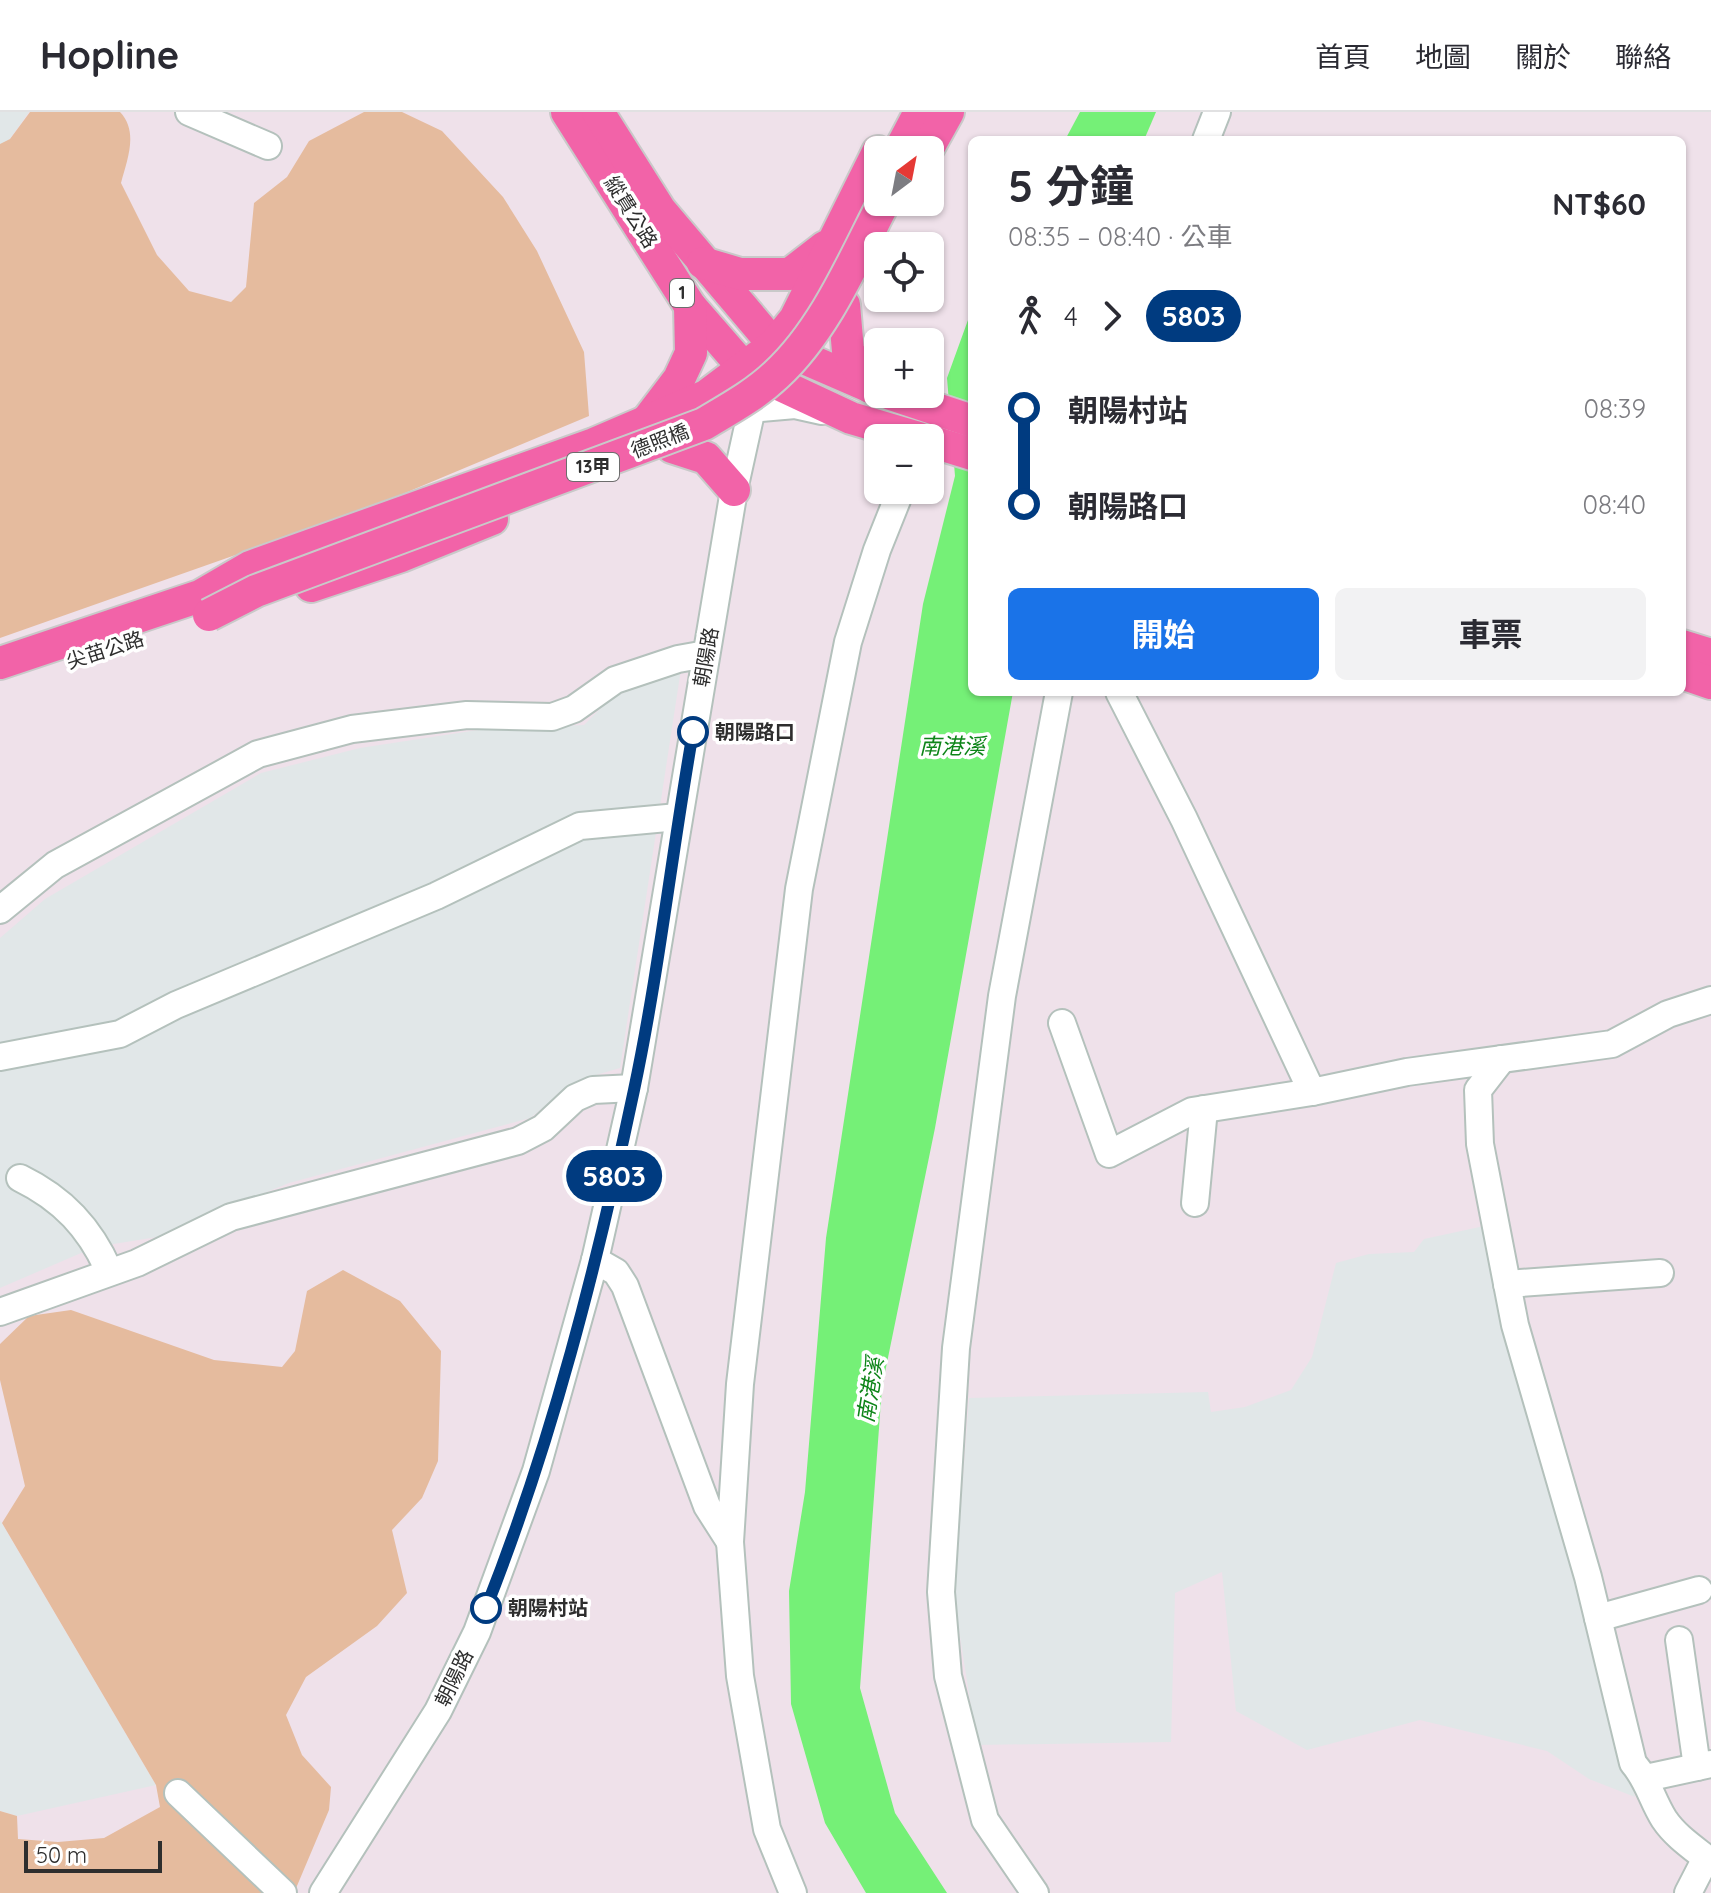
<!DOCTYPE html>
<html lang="zh-TW">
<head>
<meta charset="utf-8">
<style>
	:root { --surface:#fff; --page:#f2f2f3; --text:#2b2b33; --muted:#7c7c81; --line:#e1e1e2; --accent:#1a73e8 }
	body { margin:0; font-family:Quicksand,"Noto Sans TC",sans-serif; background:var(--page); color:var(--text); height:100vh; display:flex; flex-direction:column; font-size:30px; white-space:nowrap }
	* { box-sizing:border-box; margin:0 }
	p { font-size:26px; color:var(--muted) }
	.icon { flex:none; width:44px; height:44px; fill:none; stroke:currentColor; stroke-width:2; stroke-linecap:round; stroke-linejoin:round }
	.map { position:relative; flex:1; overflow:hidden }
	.sheet { position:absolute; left:968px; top:24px; width:718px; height:560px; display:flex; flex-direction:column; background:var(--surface); border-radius:12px; box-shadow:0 2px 6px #0004 }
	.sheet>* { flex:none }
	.badge { padding:0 16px; border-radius:26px; font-size:28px; line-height:52px }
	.needle { width:52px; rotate:32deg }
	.controls { position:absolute; left:864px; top:24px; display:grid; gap:16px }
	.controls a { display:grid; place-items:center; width:80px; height:80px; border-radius:12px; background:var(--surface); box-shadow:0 2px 6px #0004; font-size:40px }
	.scale { position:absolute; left:24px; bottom:20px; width:138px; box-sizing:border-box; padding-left:8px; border:4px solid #2e2e2e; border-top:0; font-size:22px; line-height:28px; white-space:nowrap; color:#2e2e2e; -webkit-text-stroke:6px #fff; paint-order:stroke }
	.map>.badge { position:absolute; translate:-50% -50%; box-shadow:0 0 0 4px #fff }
	.legs { display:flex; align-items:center; gap:12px; height:88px; padding:0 40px; font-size:26px }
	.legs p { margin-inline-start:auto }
	.head { display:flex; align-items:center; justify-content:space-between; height:136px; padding:0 40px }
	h1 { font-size:44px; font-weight:700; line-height:60px }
	.action { display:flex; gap:16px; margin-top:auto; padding:16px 40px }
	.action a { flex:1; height:92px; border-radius:12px; background:var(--accent); color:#fff; font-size:32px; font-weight:700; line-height:92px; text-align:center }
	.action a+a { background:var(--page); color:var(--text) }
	ul { padding:0 40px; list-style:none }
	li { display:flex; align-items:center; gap:28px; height:96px; font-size:30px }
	li i { display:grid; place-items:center; width:12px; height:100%; margin:0 10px; background:currentColor }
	li i::after { content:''; width:20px; height:20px; margin:-10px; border:6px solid; border-radius:50%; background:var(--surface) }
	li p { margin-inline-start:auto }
	li:first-child i { background:linear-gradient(#0000 50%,currentColor 0) }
	li:last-child i { background:linear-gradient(currentColor 50%,#0000 0) }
	header { display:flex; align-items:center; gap:48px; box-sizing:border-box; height:112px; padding:0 40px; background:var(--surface); border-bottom:2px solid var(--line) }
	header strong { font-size:38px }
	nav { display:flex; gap:44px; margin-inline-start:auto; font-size:28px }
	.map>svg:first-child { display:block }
</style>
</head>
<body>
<header>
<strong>Hopline</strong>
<nav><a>首頁</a><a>地圖</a><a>關於</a><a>聯絡</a></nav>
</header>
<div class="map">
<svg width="1711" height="1781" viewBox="0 0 1711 1781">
	<rect width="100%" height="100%" fill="#efe1ea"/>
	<g fill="#e1e7e8">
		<polygon points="0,0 29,0 0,41"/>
		<polygon points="681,557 620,956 579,968 530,1006 289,1071 157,1125 95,1135 0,1176 0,826 45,787 261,661 360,636 478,618 584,613 611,586"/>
		<polygon points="1489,1113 1635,1685 1589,1667 1547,1639 1420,1608 1307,1638 1236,1599 1222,1460 1175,1481 1171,1630 977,1633 954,1486 969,1286 1208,1280 1211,1300 1245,1295 1291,1278 1312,1245 1336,1151 1369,1142 1414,1140 1424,1127"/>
		<polygon points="0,1408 156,1673 17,1704 0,1699"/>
	</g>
	<g fill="#e5bb9e">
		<path d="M30,0H120C139,20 127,48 121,71L157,143L189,179L231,190L246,175L254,91L287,65L309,29L364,0H402L442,19L503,85L537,139L584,240L589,304L374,394L0,526V32L10,27Z"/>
		<polygon points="343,1158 400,1189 441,1239 438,1349 422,1386 392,1418 407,1481 377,1514 306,1565 286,1603 302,1643 331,1675 329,1698 294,1781 0,1781 0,1699 17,1704 18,1727 58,1730 104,1726 160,1695 156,1673 2,1411 25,1374 0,1268 0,1232 29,1204 71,1198 214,1248 282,1255 295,1239 307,1179"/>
	</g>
	<g fill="#75f077">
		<polygon points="1080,0 1156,0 1144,28 1065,28"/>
		<polygon points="972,197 972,580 1013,580 935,1016 882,1275 860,1576 895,1701 947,1781 866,1781 825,1711 791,1592 789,1479 805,1380 826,1126 923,492 955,364 947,266"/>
	</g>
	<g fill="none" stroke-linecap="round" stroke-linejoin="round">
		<g stroke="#b4c1bc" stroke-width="30">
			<g id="minor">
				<polyline points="189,0 268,34"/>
				<polyline points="1206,28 1217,0"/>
				<polyline points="750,297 795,293 822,299"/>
				<polyline points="1119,580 1184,707 1312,980 1407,960 1612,932 1668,902 1711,888"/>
				<polyline points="0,798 55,753 258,642 352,617 467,603 552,605 574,597 615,568 678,547 706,542"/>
				<polyline points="1062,911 1109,1042 1192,999 1312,980"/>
				<polyline points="0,945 120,922 176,893 436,784 580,714 678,705"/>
				<path d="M1502,947L1478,978L1480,1032L1515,1213L1588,1465L1633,1651C1648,1668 1652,1688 1664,1707C1676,1725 1695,1737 1711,1750"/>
				<path d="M20,1066C63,1087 90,1116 109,1159"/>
				<polyline points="1195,1091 1204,997"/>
				<polyline points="595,1148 616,1160 625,1174 707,1394 730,1430"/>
				<polyline points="1507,1172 1660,1161"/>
				<polyline points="0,1200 137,1151 231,1105 518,1029 543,1016 575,986 593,978 634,976"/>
				<polyline points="1598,1506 1699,1478"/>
				<polyline points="1679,1528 1697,1655"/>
				<polyline points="1646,1666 1711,1652"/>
				<polyline points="178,1681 283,1781"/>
				<polyline points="323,1781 438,1599 477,1520 536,1359 595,1148 634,976 734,378 758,269"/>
				<polyline points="793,1781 767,1717 740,1564 730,1430 740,1272 799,777 848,530 877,438 901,378"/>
				<polyline points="1035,1781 985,1708 948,1564 941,1480 956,1236 1002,884 1059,580"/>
				<polyline points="1688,1781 1706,1746"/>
			</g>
		</g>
		<g stroke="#c9c9c9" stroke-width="36">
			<g id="major">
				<polyline points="567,0 690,194 744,256 851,306 919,326"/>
				<polyline points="598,0 660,98 774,233 878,278"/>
				<polyline points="900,38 920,0"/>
				<polyline points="927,38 948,0"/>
				<polyline points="703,151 740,162 790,162 825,135"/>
				<polyline points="844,193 848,239 870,275"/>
				<polyline points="891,282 972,309"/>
				<polyline points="647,309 679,267 691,241 690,194"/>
				<polyline points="930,329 972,342"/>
				<polyline points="672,335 706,346 734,378"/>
				<polyline points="311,474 401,444 492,407"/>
				<polyline points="1682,534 1711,543"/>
				<polyline points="0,551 200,484 250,455 594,332 706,284 774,233 795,207 878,40"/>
				<polyline points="1682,561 1711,571"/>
			</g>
		</g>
		<use href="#minor" stroke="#fff" stroke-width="26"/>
		<use href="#major" stroke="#f263a8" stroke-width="32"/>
		<g stroke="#c9c9c9" stroke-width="36" stroke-linecap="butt">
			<path id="major-bridge" d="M209,503L256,479L704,312C729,297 755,283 776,263C825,218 854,148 884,90"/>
		</g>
		<use href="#major-bridge" stroke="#f263a8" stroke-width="32"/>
	</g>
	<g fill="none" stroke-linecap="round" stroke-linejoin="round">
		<g stroke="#fff" stroke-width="18">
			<path id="line-1" d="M486,1496C552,1330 597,1153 634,978C659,860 672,739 693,620"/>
		</g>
		<use href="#line-1" stroke="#003b80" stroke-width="12"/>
	</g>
	<g fill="#fff" stroke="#003b80" stroke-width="4">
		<circle cx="693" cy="620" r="14"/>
		<circle cx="486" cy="1496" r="14"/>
	</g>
	<g text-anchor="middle" stroke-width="7" stroke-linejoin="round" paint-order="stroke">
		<g fill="#fff" stroke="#6d6d6d" stroke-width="2">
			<rect x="670" y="167" width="24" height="28" rx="6"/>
			<rect x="567" y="341" width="52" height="28" rx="6"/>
		</g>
		<g font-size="18" font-weight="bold" fill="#2e2e2e">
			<text x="682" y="187">1</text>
			<text x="593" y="361">13甲</text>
		</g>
		<g font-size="20" fill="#2e2e2e" stroke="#fff">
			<text transform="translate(631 100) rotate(58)" y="7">縱貫公路</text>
			<text transform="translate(660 329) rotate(-21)" y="7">德照橋</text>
			<text transform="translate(105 538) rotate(-18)" y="7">尖苗公路</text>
			<text transform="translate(706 545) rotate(-80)" y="7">朝陽路</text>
			<text transform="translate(454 1566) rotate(-64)" y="7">朝陽路</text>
		</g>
		<g font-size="20" font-weight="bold" fill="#2e2e2e" stroke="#fff" text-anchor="start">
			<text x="715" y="627">朝陽路口</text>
			<text x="508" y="1503">朝陽村站</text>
		</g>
		<g font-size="22" font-style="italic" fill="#0e8519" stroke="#fff">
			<text x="952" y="642">南港溪</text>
			<text transform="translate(870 1278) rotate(-81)" y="8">南港溪</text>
		</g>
	</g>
</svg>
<div class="controls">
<a><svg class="needle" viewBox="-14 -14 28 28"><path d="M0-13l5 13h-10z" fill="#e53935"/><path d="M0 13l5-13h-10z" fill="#7c7c81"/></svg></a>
<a><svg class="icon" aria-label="locate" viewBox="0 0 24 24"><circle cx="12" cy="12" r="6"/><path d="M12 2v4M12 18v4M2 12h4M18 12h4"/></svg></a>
<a>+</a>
<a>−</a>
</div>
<div class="scale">50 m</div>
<b class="badge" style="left:614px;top:1064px;background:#003b80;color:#fff">5803</b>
<section class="sheet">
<div class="head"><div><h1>5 分鐘</h1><p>08:35 – 08:40 · 公車</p></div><b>NT$60</b></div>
<div class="legs"><svg class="icon" aria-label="walk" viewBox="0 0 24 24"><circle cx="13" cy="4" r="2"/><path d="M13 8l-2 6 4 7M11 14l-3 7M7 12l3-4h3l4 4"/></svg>4<svg class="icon" aria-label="forward" viewBox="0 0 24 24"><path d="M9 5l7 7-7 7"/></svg><b class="badge" style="background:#003b80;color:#fff">5803</b></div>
<ul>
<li><i style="color:#003b80"></i><b>朝陽村站</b><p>08:39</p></li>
<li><i style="color:#003b80"></i><b>朝陽路口</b><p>08:40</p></li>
</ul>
<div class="action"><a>開始</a><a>車票</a></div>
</section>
</div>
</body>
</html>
